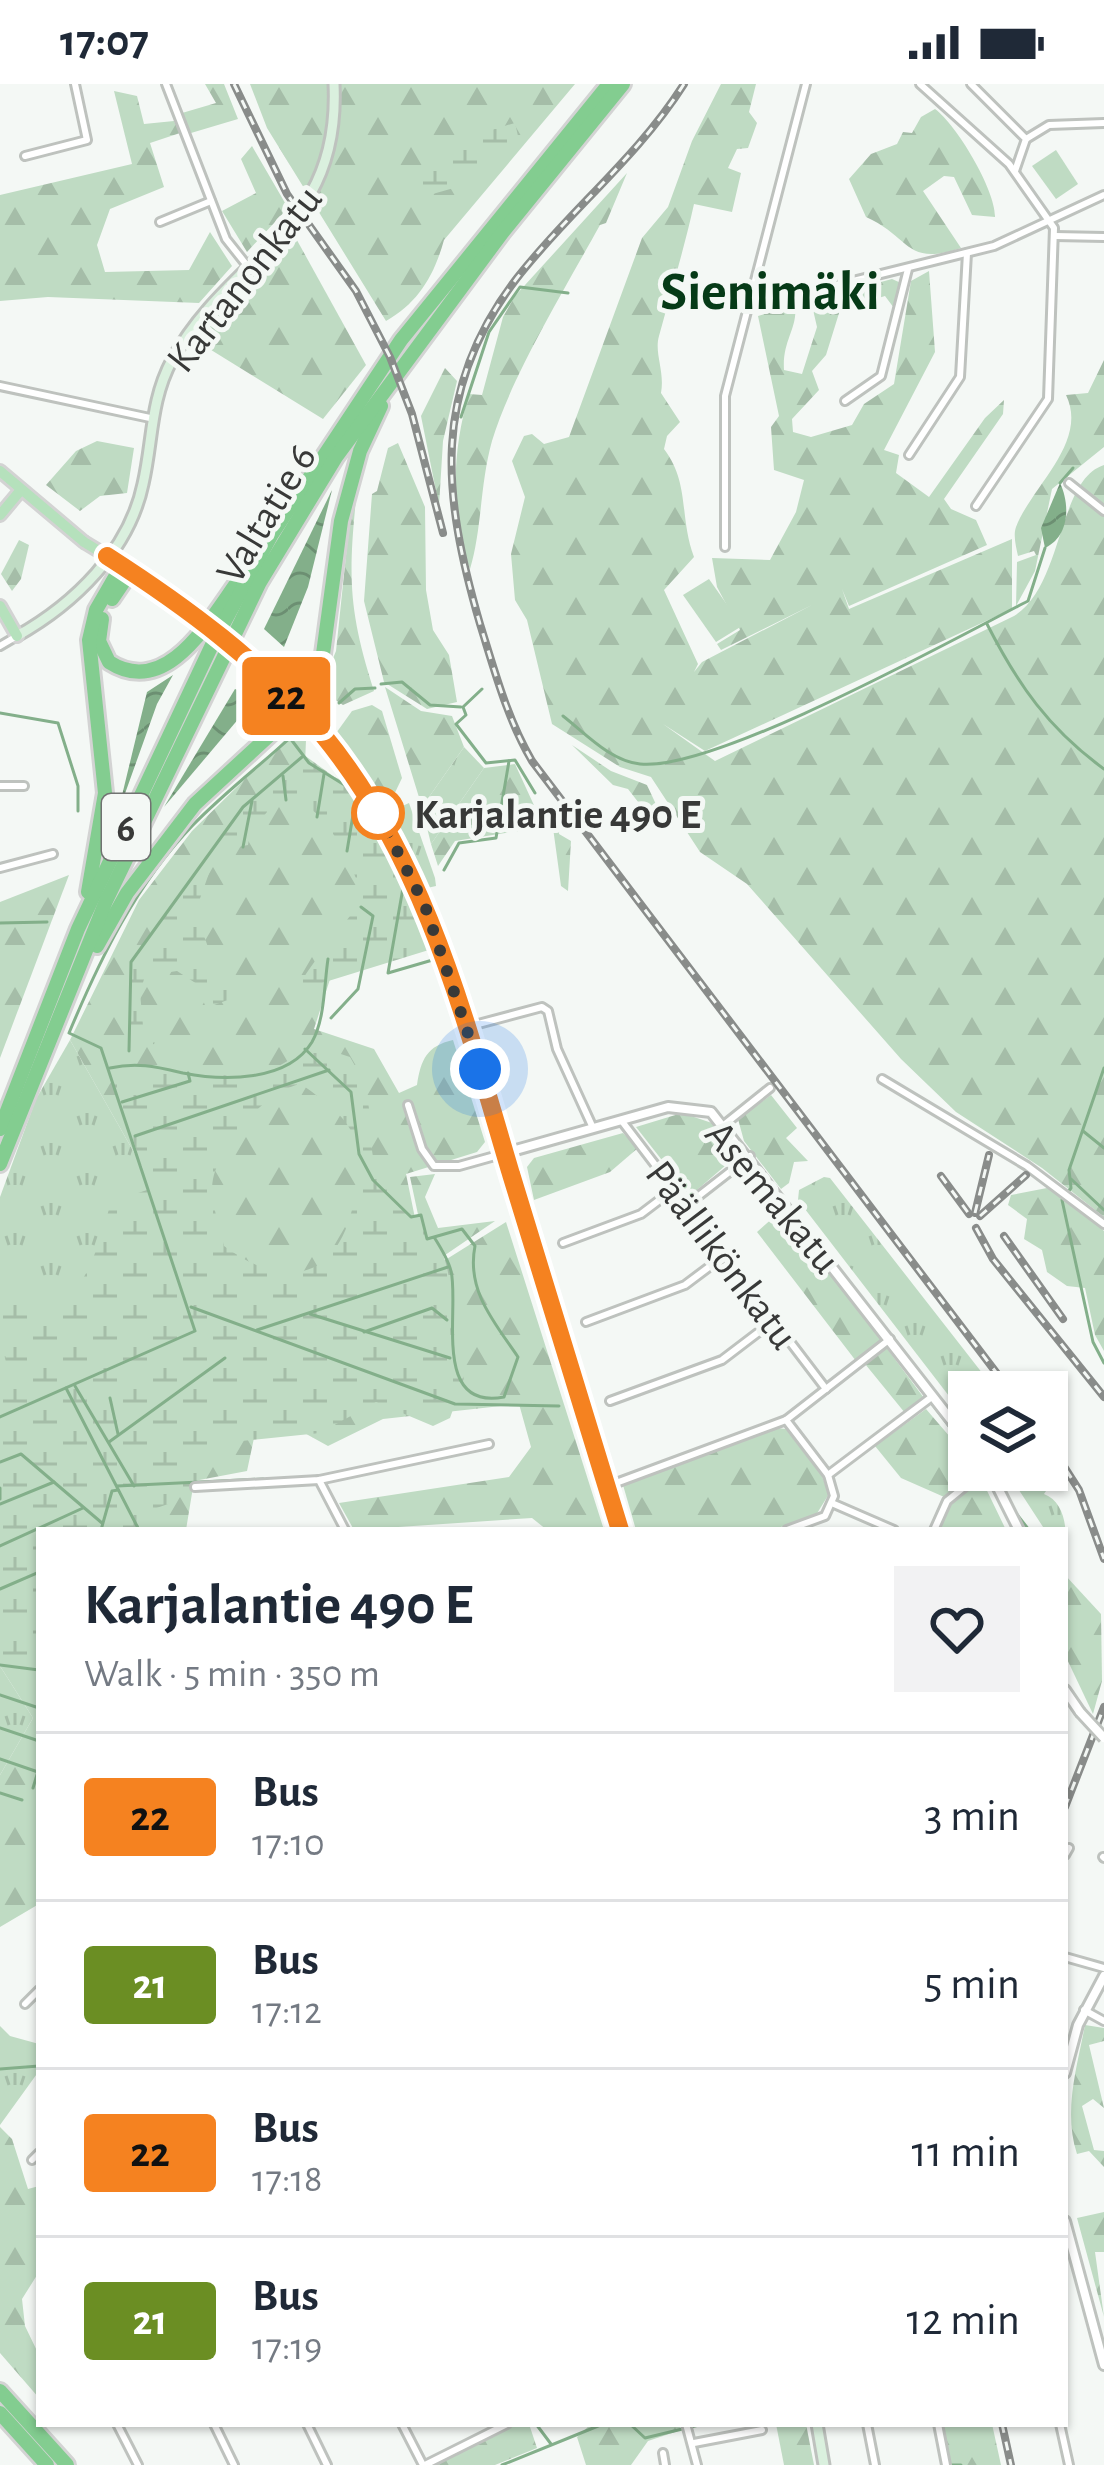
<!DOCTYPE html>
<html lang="en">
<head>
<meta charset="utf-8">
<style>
	:root { --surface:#fff; --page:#f2f2f3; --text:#1f2937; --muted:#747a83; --line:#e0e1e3 }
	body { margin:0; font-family:"Alegreya Sans",sans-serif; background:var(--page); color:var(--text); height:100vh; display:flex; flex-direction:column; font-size:45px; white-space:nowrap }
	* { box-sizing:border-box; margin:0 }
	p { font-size:39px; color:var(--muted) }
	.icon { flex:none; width:66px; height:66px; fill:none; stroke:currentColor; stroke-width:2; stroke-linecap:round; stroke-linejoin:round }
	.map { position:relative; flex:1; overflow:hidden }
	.panel { position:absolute; left:36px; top:1443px; width:1032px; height:900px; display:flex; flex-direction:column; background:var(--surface); border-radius:0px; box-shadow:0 3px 9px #0004 }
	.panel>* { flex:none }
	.badge { padding:0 24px; border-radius:9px; font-size:42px; line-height:78px }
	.buttons { position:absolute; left:948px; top:1287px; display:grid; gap:24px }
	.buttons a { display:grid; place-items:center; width:120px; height:120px; border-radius:0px; background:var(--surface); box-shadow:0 3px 9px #0004; font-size:60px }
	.you { position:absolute; width:60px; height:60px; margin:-30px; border:9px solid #fff; border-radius:50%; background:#1a73e8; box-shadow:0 0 0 18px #1a73e833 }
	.map>.badge { position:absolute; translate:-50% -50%; box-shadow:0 0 0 6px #fff }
	.round { display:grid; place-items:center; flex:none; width:126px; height:126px; border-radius:0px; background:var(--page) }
	.overview { display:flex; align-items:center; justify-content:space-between; height:204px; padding:0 48px }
	h1 { font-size:57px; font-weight:600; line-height:90px }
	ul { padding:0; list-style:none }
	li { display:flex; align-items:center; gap:36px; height:168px; padding:0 48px; border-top:3px solid var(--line) }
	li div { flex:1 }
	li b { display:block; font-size:45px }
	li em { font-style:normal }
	li .badge { min-width:132px; font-weight:700; text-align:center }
	.status { display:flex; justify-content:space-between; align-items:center; height:84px; padding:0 60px; background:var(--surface); direction:ltr }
	.status svg { height:33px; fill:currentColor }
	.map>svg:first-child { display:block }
</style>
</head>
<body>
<div class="status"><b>17:07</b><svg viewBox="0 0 49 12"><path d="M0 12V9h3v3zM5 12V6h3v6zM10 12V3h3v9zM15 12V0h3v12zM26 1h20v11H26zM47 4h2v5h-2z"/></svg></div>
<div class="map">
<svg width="1104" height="2381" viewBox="0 0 1104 2381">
	<defs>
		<pattern id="grass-tufts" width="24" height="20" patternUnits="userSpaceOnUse" patternTransform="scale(3)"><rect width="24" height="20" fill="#bfdbc3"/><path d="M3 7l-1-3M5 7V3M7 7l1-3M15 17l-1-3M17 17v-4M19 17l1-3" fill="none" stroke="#a5bda8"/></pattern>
		<pattern id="forest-firs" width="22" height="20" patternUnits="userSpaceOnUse" patternTransform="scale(3)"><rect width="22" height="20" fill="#bfdbc3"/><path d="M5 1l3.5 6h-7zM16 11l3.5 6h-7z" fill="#a5bda8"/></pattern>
		<pattern id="wetland-marsh" width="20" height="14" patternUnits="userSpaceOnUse" patternTransform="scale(3)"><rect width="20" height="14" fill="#bfdbc3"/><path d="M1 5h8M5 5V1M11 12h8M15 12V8" fill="none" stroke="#a5bda8"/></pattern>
		<pattern id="water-waves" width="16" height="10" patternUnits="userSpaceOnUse" patternTransform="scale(3)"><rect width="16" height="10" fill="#83af8a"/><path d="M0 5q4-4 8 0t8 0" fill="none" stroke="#6c8f72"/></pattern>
	</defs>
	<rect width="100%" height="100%" fill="#f4f8f5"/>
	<g fill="url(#grass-tufts)">
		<polygon points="464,663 484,684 431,760 422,723"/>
		<polygon points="409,719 435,794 436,802 427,804 387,729"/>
		<polygon points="70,956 164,1121 0,1423 0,1113 36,1015"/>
		<polygon points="824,1093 830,1094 997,1308 969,1308 969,1338 798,1116 799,1106"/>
		<path d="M1006,1386H1030L1031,1398L1044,1390L1052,1398L1044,1410C1061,1416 1067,1438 1065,1454V1446H1045Z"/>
		<polygon points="0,1582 33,1634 0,1691"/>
		<polygon points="0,1942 10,1952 39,1960 39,1987 0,2041"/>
	</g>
	<g fill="url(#forest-firs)">
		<polygon points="205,0 224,0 238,35 191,49 182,29 216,19"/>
		<path d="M250,0H575L444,156C434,192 418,219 386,237L267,44Z"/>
		<path d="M721,0H756L749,28L757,39L748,64L737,65L728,84L741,89L732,128L694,120C684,165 671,208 659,252C654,269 665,287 661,309L680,338L667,352L664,365C690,399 679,433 694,473L664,506L698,580L694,588L702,578L812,521L721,566L717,560L740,546L717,503L712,474L770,476L796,428L804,396L774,386L771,343L779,332L758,232L795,221C798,245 782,256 784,286L802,290L817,243L811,217L892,195L901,199L894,224L885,212L840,226L826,271L812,287L819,306L792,335L793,348L811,353L852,341L864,320L894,300L911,197L929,187L935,268L884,366L899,371L896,389L929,413L985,334L1004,316L1003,330L944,415L951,425L976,436L987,461L849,522L842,505L849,525L1012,455V525L705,667L663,640L715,677L1014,532C1064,501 1057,396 1104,381V1133L1042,1084L956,1028L901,975L747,800L700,768L651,693L620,683L552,640L527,536L515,516L511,470L525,413L512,377L524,352L532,350L544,360L569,353L642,154L668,123L692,57Z"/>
		<polygon points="114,7 137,12 144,40 174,37 180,49 150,59 164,103 110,125 97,161 105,188 189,186 210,148 232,182 199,219 48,213 0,217 0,111 132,80"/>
		<path d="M935,25C957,41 996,107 995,133L972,131L954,93L944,92L923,107L961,164C905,183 911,153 866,133L849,95L871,70L897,60L903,48L912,49L921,33Z"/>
		<polygon points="252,62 288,124 247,168 222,127 256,109 241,75"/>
		<path d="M627,89L606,139L600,141C567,201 511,293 492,357C480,399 482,446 470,485C450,430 452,366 469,310L482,311L503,233L515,212Z"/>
		<polygon points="293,149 366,281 323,335 195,256"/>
		<path d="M1104,276V363L1052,405L1035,487L1016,522L1017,478L1036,471L1034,467L1018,472C1016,463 1013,451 1016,443C1031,403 1089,358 1066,311L1088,309Z"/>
		<polygon points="445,284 457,297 443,357 439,422 421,332"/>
		<polygon points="97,357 134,364 127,409 100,412 80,427 46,401 76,367"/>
		<polygon points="398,359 425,423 426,506 433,546 449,571 457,618 427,625 384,598 364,517 372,410 377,407 388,364"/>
		<path d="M352,414L356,415C348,495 349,529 374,607L343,621L320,606L336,567Z"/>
		<polygon points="19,456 29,461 21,495 12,507 1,490"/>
		<polygon points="385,603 421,627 452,632 464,663 422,723"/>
		<polygon points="372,621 382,627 402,694 391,717 372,705 334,652 352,627"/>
		<path d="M296,645L306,656L305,680L348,699L390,775L332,889L314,945L374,965L399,1009L417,1001C421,975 427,962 453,956L485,1058L477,1068L406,1090L426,1188L506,1138L604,1446H547L532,1434L354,1446L339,1419L509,1393L531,1363L519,1320L383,1335L328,1362L299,1346L254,1354L247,1387L194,1397L186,1446H39V1820L0,1843V1691L33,1634L0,1582V1531L164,1121L70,956L139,816L192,747Z"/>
		<polygon points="572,661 611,687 647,701 666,742 656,741 628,705 613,701"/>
		<polygon points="515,680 544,743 455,757 438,782 431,760 484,684"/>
		<polygon points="550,722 560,729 559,750 571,757 568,807 561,802"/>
		<polygon points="69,791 0,974 0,818"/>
		<polygon points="771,1011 797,1044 786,1054 808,1077 794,1078 789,1099 781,1105 744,1057 738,1035"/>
		<polygon points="682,1029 715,1040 740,1069 690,1112 636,1043"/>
		<polygon points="623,1049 638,1064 610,1088 534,1116 527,1083 534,1074"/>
		<polygon points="435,1090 425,1113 438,1144 495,1137 429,1182 410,1093"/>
		<polygon points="1047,1104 1065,1112 1104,1147 1104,1267 1095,1251 1085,1204 1067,1202 1047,1188 1042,1166 1024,1155 1027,1135 1008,1121 1011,1111"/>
		<polygon points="783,1125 924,1314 905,1329 861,1275 856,1277 757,1148"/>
		<polygon points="926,1325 969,1375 969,1386 977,1386 1006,1446 938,1446 951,1416 901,1394 875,1362"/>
		<polygon points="777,1344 786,1345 822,1392 829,1410 816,1431 772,1446 636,1446 623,1401"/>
		<polygon points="1065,1491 1101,1530 1102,1597 1093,1630 1065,1571"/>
		<path d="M1085,1941L1104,1944V1957L1089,1961L1104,2024L1093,2015L1082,2022L1094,2066L1104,2067V2083L1089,2067L1077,2070C1063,2028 1077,1983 1085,1941Z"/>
		<polygon points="0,2043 12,2055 28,2105 39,2102 39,2188 22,2215 25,2242 39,2271 39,2314 0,2269"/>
		<polygon points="1104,2128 1104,2168 1095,2168 1104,2233 1077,2134"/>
		<polygon points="518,2340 529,2340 537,2364 495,2381 435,2381"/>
		<polygon points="591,2340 679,2340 681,2346 648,2357 631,2381 586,2381 577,2353"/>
		<polygon points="776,2340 806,2340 814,2381 784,2381"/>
		<polygon points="943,2340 992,2340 1001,2381 951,2381"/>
	</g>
	<g fill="url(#wetland-marsh)" fill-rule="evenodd">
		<path d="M515,39L518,52L475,98L415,115C426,72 476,49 515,39Z"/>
		<path d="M304,671L351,705L389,761L432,865L296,907C313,874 342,847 362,814C356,782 308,683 267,728C257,740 250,746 248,761L217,767L193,834C218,866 199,877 241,911L206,924L197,900L177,887L145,892L140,908L143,942L161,947L154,960L129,967L131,878L243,723Z"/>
		<path d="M310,960L350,973C393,1043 343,1069 411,1133L421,1131L426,1154L434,1153C467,1206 434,1244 464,1294L450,1334L433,1342L376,1318L320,1349L213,1360L195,1402L171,1419L139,1430V1446H39V1584L0,1581V1298L6,1280L0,1195L39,1221L58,1223C89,1202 101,1153 111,1118L150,1105L108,984C185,967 240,1025 310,960ZM301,1000C320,1014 345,1030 354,1053C363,1075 359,1095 354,1117C338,1197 285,1207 224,1162C220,1143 209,1115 213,1095C221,1059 266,1006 301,1000Z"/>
	</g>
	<g fill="#bfdbc3">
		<polygon points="1056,66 1078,100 1056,115 1032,82"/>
		<polygon points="709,495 742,542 716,558 683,511"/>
	</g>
	<g fill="url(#water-waves)">
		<path d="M1060,399C1070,420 1070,452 1045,464L1041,444Z"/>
		<polygon points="332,406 308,503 284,563 264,545"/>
		<polygon points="173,591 157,620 117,732 147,608"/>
		<polygon points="235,605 247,610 251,620 164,723"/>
	</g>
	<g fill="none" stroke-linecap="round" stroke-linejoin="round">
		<g stroke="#83af8a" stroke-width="3">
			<polyline points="461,333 489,248 520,203 568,209"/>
			<polyline points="1060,399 1073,384"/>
			<path d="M987,540C1018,601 1049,645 1104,685"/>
			<polyline points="381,600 402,598 430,621 461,623"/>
			<polyline points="482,605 463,623 466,631 456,640 486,679 515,676 535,709"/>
			<polyline points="339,619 355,605 375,604"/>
			<polyline points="0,629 58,639 78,702 78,727"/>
			<path d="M563,632C585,649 610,677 640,680C714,688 952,556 1028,517L1045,464"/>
			<polyline points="283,692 286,716"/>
			<polyline points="317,733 324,690"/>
			<polyline points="243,763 252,717"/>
			<polyline points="347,767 356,713"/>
			<polyline points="444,786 459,759 496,754 509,677"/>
			<polyline points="403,804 388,889 436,875 412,807"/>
			<polyline points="0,839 47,838"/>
			<polyline points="331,934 358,905 373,832 361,823"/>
			<path d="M305,965L351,1008L359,1070L373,1096L411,1133L421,1131L427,1155L434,1153C441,1164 448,1175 451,1187C460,1224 431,1327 504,1313L518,1273C495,1239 466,1207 475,1162L462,1145L434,1153"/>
			<polyline points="129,967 131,878 243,723 302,673"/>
			<path d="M110,984C138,978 157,983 183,989C223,997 288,998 312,958C325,935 324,901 328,875"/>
			<polyline points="1104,984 1069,1086 1071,1104 1062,1116 1093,1258 1104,1279"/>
			<polyline points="122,1018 190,997 188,989"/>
			<polyline points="1083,1047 1104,1064"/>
			<polyline points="135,1052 329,986"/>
			<polyline points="1071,1095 1104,1126"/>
			<polyline points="191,1223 455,1320 559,1322"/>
			<polyline points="310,1230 450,1274"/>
			<polyline points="875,1245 969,1368"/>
			<polyline points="257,1246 448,1183"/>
			<polyline points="364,1248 432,1224 447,1236"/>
			<polyline points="75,1302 134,1402"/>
			<polyline points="66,1304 139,1446"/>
			<polyline points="110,1314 118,1350"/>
			<path d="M0,1333L195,1247L101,964L69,949C100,875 136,800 193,741C223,710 258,683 290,654L309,679L351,705L379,745"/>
			<polyline points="109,1358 225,1274"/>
			<polyline points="0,1378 21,1370 102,1439"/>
			<polyline points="117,1402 263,1395"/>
			<polyline points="0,1404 0,1415"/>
			<polyline points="0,1420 54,1398"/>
			<polyline points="1012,1424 1029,1446"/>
			<polyline points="101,1446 112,1407 118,1406"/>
			<polyline points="606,1446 611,1445"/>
			<polyline points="0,1462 83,1424"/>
			<polyline points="0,1505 39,1488"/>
			<polyline points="0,1581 39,1586"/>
			<polyline points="0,1611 39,1624"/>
			<polyline points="0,1644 39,1657"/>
			<polyline points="0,1675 38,1688"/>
			<polyline points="33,1704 39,1684"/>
			<polyline points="0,1709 22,1716"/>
			<polyline points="0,1985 39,1982"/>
			<polyline points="536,2340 551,2360"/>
			<polyline points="630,2340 645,2354 703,2340"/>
			<polyline points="502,2381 603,2340"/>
			<polyline points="951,2381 961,2381"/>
		</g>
		<g stroke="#bec2be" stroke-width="12">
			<g id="minor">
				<polyline points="166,0 226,155 249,184"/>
				<polyline points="920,0 1009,80 1054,144 1048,315 976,422"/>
				<polyline points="971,0 1026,55 1015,87"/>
				<polyline points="1026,55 1049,41 1104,39"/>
				<polyline points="25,72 87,56 75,0"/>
				<polyline points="160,138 211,117"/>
				<polyline points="1055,152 1104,153"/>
				<polyline points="748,223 994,162 1104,111"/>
				<polyline points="0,302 150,334"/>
				<polyline points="845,317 881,292 908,185"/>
				<polyline points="909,371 960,293 967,169"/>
				<polyline points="1069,399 1104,427"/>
				<polyline points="725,463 725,312 806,0"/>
				<polyline points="0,562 17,552"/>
				<polyline points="0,702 24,702"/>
				<polyline points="0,784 53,770"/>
				<polyline points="467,943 542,923 548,927 557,965 593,1044"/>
				<polyline points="882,995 1027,1082 1104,1140"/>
				<polyline points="408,1021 422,1065 434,1082 459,1082 502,1070"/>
				<polyline points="621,1036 826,1305"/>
				<polyline points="725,1040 770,1004"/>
				<polyline points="687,1121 750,1072"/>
				<polyline points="563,1159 641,1130 674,1105"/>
				<polyline points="586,1238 685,1201 725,1171"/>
				<polyline points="610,1317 722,1276 772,1238"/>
				<polyline points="786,1336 828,1391 834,1412 825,1432 787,1446"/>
				<polyline points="828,1391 933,1312"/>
				<polyline points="319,1396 345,1446"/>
				<polyline points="616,1399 786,1336 890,1255"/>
				<polyline points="195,1403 319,1396 489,1360"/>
				<polyline points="834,1420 894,1446"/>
				<polyline points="934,1446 947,1417 985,1386"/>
				<polyline points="1065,1771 1069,1764"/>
				<polyline points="1103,1773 1104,1774"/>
				<polyline points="1065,1873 1104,1884"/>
				<polyline points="25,1920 39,1906"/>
				<polyline points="1084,1926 1104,1937"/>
				<polyline points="32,2076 39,2069"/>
				<polyline points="117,2340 138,2381"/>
				<polyline points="214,2340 234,2381"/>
				<polyline points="307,2340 327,2381"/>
				<polyline points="402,2340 423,2381"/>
				<polyline points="686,2340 697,2381"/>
				<polyline points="867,2340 875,2381"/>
				<polyline points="938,2340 946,2381"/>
				<polyline points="1060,2340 1069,2381"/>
				<polyline points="694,2359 762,2346"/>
				<polyline points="663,2369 665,2381"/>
				<polyline points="425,2381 507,2340"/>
			</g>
		</g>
		<g stroke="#bec2be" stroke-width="14">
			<g id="tertiary">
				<polyline points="505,1069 668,1023 711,1028 969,1359"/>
				<polyline points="989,1386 1019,1446"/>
				<polyline points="1065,1606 1080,1628"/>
				<polyline points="1065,1989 1078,1941 1104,1892"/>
				<polyline points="1065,2137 1104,2281"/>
			</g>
		</g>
		<g stroke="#bec2be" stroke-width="15">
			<g id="secondary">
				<path d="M17,552C74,520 129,467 143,400C153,357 150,317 172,276C232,167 341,149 334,0"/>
				<polyline points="299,624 367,713 425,822 620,1446"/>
				<polyline points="817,2340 824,2381"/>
			</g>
		</g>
		<g stroke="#d3d3d3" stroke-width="16">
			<g id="primary">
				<polyline points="0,387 84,458"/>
				<polyline points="0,431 20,407"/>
				<polyline points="125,483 192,531"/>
				<polyline points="0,522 17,552"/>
				<polyline points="241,570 299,624"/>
			</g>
		</g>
		<g stroke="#d3d3d3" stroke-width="20">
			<g id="motorway">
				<polyline points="112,515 131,487"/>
				<path d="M102,535L99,557L109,578C168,616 211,533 241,493"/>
				<polyline points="88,808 105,709 89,556 96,526 122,481"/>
				<polyline points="97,862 127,809 195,720 299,624 320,592 341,437 360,367 381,322"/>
				<polyline points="0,1045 78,845 212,561 272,450 401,256 609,0"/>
				<polyline points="0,1080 106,817 260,498 336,373 502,149 623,0"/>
				<polyline points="0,2307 67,2381"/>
				<polyline points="0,2329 47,2381"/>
			</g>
		</g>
		<use href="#minor" stroke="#fff" stroke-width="6"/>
		<use href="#tertiary" stroke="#fff" stroke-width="8"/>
		<use href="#secondary" stroke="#daf0de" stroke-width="9"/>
		<use href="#primary" stroke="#b5e1bc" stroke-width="10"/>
		<use href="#motorway" stroke="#83cd90" stroke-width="14"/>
		<g stroke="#898c8a" stroke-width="8">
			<g id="rail">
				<polyline points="234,0 287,110 356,207 390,273 412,330 443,449"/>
				<path d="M684,0C637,74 570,126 517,194C430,307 443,412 480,540C495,588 507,634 532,677L1011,1308"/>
				<polyline points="941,1092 969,1130"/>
				<polyline points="975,1129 989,1071"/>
				<polyline points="980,1132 1026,1091"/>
				<polyline points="976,1144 993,1175 1104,1313"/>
				<polyline points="1004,1152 1063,1235"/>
				<polyline points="1047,1356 1079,1406 1104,1475"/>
				<polyline points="1065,1723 1104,1623"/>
				<polyline points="1002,2340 1011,2381"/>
			</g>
		</g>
		<use href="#rail" stroke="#f4f8f5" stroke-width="3" stroke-dasharray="9" stroke-linecap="butt"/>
		<g stroke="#bec2be" stroke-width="14" stroke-linecap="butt">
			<polyline id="tertiary-bridge" points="1080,1628 1104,1654"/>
		</g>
		<g stroke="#d3d3d3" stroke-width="16" stroke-linecap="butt">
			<g id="primary-bridge">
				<polyline points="84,458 122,481"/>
				<polyline points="192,531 241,570"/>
			</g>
		</g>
		<use href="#tertiary-bridge" stroke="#fff" stroke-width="8"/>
		<use href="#primary-bridge" stroke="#b5e1bc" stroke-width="10"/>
	</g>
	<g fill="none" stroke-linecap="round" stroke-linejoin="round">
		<g stroke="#fff" stroke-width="27">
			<path id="line" d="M107,472C185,522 264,580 323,651C427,778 465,936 511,1090C547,1209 583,1328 620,1446"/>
		</g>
		<use href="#line" stroke="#f58220" stroke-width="18"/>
		<polyline stroke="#383938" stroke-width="12" stroke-dasharray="0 21.6" points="378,729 425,822 480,985"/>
	</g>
	<circle fill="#fff" stroke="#f58220" stroke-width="6" cx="378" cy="729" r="24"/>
	<g text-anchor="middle" stroke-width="10" stroke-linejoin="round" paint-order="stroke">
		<rect fill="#f4f8f5" stroke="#707271" stroke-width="3" x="102" y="710" width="48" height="66" rx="9"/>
		<g font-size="39" font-weight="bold" fill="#383938">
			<text x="126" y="757">6</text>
		</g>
		<g font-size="42" fill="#383938" stroke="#f4f8f5">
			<text transform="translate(243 194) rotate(-52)" y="15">Kartanonkatu</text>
			<text transform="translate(265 429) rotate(-59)" y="15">Valtatie 6</text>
			<text transform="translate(774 1112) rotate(50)" y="15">Asemakatu</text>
			<text transform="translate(723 1170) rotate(53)" y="15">Päällikönkatu</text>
		</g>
		<g font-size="42" font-weight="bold" fill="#383938" stroke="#f4f8f5" text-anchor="start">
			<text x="414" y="744">Karjalantie 490 E</text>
		</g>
		<g font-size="54" font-weight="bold" fill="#063a17" stroke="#f4f8f5">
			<text x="770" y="225">Sienimäki</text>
		</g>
	</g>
</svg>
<div class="buttons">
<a><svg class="icon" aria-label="layers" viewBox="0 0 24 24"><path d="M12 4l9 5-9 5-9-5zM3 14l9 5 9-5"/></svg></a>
</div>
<div class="you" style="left:480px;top:985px"></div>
<b class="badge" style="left:286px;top:612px;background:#f58220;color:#111">22</b>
<section class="panel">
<div class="overview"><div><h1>Karjalantie 490 E</h1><p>Walk · 5 min · 350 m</p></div><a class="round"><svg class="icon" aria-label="heart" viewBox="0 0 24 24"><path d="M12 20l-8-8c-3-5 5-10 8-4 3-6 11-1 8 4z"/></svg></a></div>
<ul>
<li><span class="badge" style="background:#f58220;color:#111">22</span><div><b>Bus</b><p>17:10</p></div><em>3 min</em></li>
<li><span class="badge" style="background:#6b8e23;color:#fff">21</span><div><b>Bus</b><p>17:12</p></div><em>5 min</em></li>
<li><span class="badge" style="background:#f58220;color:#111">22</span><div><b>Bus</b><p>17:18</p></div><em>11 min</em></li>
<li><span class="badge" style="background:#6b8e23;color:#fff">21</span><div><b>Bus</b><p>17:19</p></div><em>12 min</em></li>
</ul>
</section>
</div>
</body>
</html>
